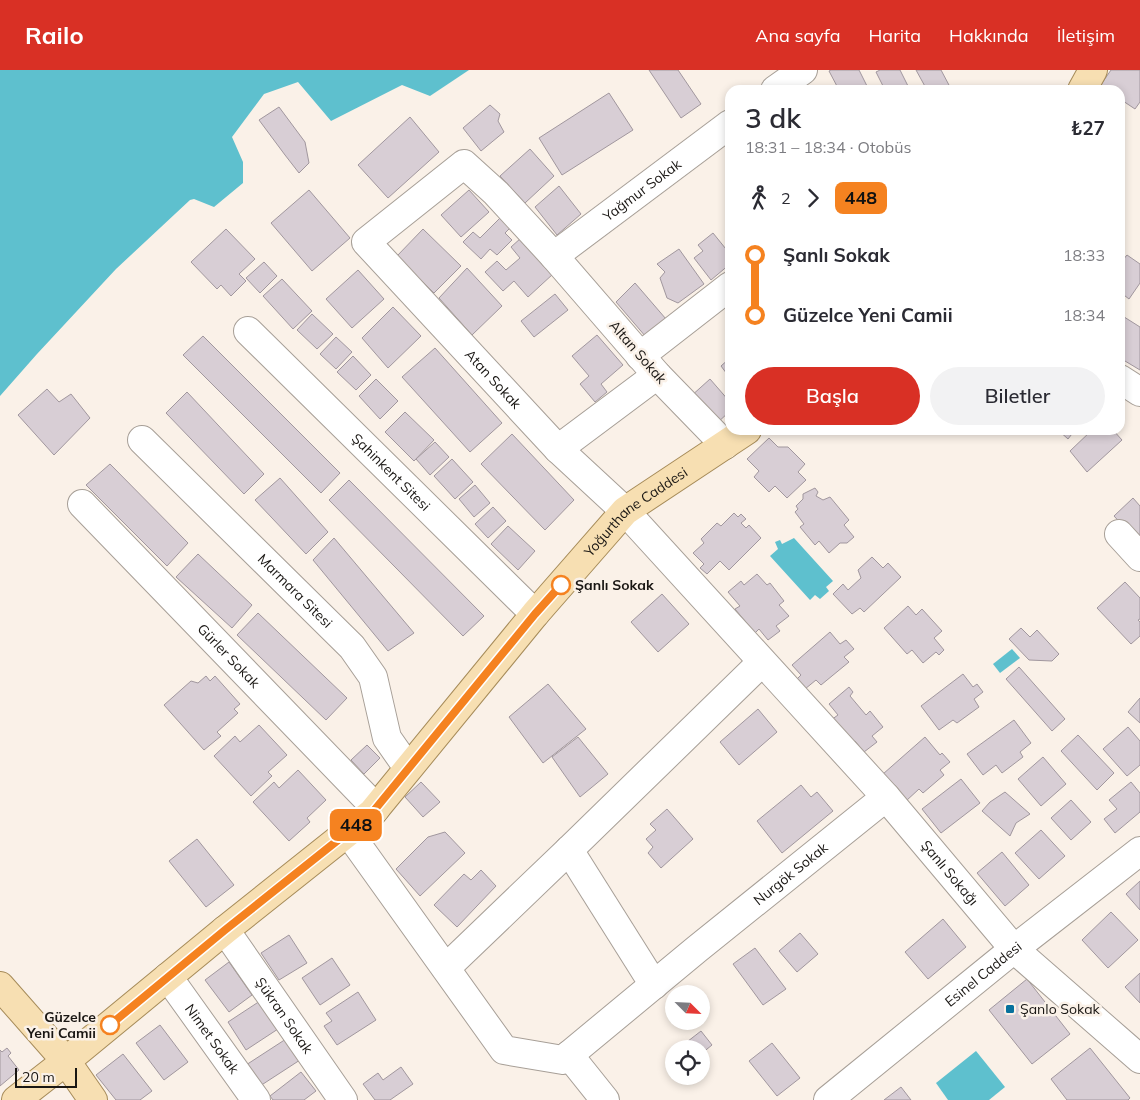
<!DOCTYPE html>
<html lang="tr">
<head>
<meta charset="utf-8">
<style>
	:root { --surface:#fff; --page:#f2f2f3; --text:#2b2b33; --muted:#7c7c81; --accent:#d93025 }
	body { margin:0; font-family:Mulish,sans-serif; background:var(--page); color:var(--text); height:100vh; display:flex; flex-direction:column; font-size:19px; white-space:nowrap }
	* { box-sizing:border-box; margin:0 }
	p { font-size:16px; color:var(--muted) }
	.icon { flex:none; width:28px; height:28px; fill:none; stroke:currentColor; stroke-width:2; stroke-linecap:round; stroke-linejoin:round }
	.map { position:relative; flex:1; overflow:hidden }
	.panel { position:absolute; left:725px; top:15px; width:400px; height:350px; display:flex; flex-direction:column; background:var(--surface); border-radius:15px; box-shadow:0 2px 8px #0003 }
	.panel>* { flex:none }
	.badge { padding:0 10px; border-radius:8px; font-size:18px; line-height:32px }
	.needle { width:32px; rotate:114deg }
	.controls { position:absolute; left:665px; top:915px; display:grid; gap:10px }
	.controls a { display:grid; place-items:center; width:45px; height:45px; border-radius:50%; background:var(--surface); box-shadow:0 2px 8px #0003; font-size:25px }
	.scale { position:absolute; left:15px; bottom:12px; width:62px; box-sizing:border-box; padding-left:5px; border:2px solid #191613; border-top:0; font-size:14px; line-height:18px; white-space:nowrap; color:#191613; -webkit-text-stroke:4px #faf1e8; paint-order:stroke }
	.map>.badge { position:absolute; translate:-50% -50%; box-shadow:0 0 0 2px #fff }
	.legs { display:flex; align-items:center; gap:8px; height:55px; padding:0 20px; font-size:16px }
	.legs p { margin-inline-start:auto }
	.head { display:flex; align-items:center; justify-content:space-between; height:85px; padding:0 20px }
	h1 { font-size:28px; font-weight:600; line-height:38px }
	.cta { display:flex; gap:10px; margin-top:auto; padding:10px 20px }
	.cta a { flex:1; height:58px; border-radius:30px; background:var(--accent); color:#fff; font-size:20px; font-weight:600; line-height:58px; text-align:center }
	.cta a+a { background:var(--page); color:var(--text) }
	ul { padding:0 20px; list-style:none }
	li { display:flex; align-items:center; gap:18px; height:60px; font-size:19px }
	li i { display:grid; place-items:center; width:8px; height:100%; margin:0 6px; background:currentColor }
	li i::after { content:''; width:12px; height:12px; margin:-6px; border:4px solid; border-radius:50%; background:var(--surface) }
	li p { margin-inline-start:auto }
	li:first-child i { background:linear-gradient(#0000 50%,currentColor 0) }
	li:last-child i { background:linear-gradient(currentColor 50%,#0000 0) }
	header { display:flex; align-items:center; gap:30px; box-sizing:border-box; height:70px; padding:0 25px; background:var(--accent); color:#fff }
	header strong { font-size:24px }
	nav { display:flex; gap:28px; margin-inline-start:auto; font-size:18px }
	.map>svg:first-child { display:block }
</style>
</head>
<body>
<header>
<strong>Railo</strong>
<nav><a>Ana sayfa</a><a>Harita</a><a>Hakkında</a><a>İletişim</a></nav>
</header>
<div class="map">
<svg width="1140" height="1030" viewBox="0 0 1140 1030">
	<rect width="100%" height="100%" fill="#faf1e8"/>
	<g fill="#5ec0ce">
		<polygon points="0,0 469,0 430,26 402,15 331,51 298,12 264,24 232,67 243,92 243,113 214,137 194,129 190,130 116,199 37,284 0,326"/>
		<polygon points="794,468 833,511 826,517 829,521 820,529 815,525 810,530 770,486 778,479 775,472 780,470 782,474"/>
		<polygon points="1012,579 1020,588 1000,603 993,594"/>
		<polygon points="976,981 1005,1017 989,1030 948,1030 936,1013"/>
	</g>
	<g fill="#d8ced5" stroke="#a1979e">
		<polygon points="649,0 678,0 701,34 681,48"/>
		<polygon points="831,0 859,0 869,20 839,20 829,1"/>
		<polygon points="880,0 900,0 910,20 885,20 876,2"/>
		<polygon points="916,0 941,0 950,17 944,20 927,20"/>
		<polygon points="1111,0 1140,0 1140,32 1135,39 1120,29 1120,20 1106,20 1100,16"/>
		<polygon points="609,23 633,60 562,105 539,68"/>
		<polygon points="490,35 500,44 498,51 504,62 481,81 463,58"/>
		<polygon points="279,37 305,72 309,93 299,103 285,85 259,50"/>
		<polygon points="410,47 439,82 388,128 358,95"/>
		<polygon points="530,79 554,106 525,133 500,106"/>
		<polygon points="559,116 581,144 557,165 535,137"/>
		<polygon points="309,120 350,168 312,201 271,153"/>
		<polygon points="469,120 489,142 461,167 441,145"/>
		<polygon points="501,147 511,157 505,163 512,170 497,185 490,179 481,189 463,172 473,162 480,168"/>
		<polygon points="226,159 255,189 239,204 246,211 231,226 221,215 217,219 191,192"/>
		<polygon points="423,159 461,196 434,223 397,186"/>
		<polygon points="713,163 730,184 730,194 711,210 694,188 703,181 698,175"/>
		<polygon points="521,168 553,204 528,227 514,211 503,221 485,202 497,191 506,200 520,188 511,177"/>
		<polygon points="679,179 704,214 678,233 667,228 660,208 665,202 657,194"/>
		<polygon points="1127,185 1140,194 1140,213 1129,229 1120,222 1120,190 1122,191"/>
		<polygon points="264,192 277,206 260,223 246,208"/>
		<polygon points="467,198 502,236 472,265 439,228"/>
		<polygon points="358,200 384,229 352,258 326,229"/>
		<polygon points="282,209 312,241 293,259 263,226"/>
		<polygon points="635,213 666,249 646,267 616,232"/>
		<polygon points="555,224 568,240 534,267 521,251"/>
		<polygon points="393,237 421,266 388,298 362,268"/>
		<polygon points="312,244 333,264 317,279 297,260"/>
		<polygon points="1121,245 1140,257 1140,300 1120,288"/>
		<polygon points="597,265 623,295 601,314 607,322 595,332 580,314 589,306 572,286"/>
		<polygon points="203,266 340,403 321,423 183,285"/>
		<polygon points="336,267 352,282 336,299 320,284"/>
		<polygon points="435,278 502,353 470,382 402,307"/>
		<polygon points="353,286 371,305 356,320 337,302"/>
		<polygon points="730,288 730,308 721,296"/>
		<polygon points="376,309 398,331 380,349 359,326"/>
		<polygon points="710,309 730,332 730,341 715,355 690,327"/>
		<polygon points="47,319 59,332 71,324 90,348 54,385 18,345"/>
		<polygon points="187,322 264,404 244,424 166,343"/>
		<polygon points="405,342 434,370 414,391 385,362"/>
		<polygon points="1058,360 1075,360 1068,369"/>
		<polygon points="1092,360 1113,360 1122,370 1087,402 1070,381"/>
		<polygon points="512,364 574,430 545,460 481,394"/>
		<polygon points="769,368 778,377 788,377 805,394 798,402 806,410 787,428 775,416 769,422 754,407 759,401 747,389"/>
		<polygon points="435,372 449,387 430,405 416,389"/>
		<polygon points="452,389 473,412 455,429 434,406"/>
		<polygon points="110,394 188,473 167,496 86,415"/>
		<polygon points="280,408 328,462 306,484 255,430"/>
		<polygon points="349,410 484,546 463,566 329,430"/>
		<polygon points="475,415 490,433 474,447 459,429"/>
		<polygon points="815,418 818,422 816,426 823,430 830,427 849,450 844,455 854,467 847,473 840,473 829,483 819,471 815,475 800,457 804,454 795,442 798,439 796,436 803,429 803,424"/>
		<polygon points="1133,428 1140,436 1140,469 1137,471 1114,446"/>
		<polygon points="493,437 506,451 488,468 475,454"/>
		<polygon points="734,443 738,447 741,444 746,449 741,453 746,458 749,455 761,468 729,500 720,491 707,504 700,498 704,494 693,483 704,473 701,469 717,453 721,456"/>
		<polygon points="508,456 535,481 518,500 491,474"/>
		<polygon points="334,468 414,563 388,581 313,490"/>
		<polygon points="198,484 252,535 232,558 176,507"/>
		<polygon points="872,487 883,498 888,493 901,507 864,542 860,538 852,544 833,524 843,514 848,520 861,508 858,500"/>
		<polygon points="757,504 767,515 770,513 784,531 779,535 789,546 776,556 780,561 768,570 759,559 755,563 735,539 740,536 728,522 741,511 744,515"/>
		<polygon points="1125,512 1140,528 1140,549 1138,550 1140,552 1140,566 1131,574 1097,538"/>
		<polygon points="662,524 689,554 658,582 631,552"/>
		<polygon points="908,536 916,545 922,539 942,561 934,568 944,580 939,585 936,582 923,593 912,580 907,584 884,558"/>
		<polygon points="258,543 347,628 326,650 237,565"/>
		<polygon points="1021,558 1030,567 1037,560 1059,584 1052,591 1029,590 1009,569"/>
		<polygon points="830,562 840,574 846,570 854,579 844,587 849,592 821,615 816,610 805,619 797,609 801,605 792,595"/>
		<polygon points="1019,597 1065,649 1052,661 1006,609"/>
		<polygon points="963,604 973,617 977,614 983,622 974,629 979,637 957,653 953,650 939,660 921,636"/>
		<polygon points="206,606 210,611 215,606 240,634 234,639 238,643 217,662 221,666 204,680 164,635 191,611 198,613"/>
		<polygon points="548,614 586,659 543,693 509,647"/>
		<polygon points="849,617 853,622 850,626 866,645 870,641 883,657 872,666 877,672 864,682 855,671 851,674 831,650 838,645 829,634"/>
		<polygon points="1140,628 1140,653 1128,642"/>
		<polygon points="758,639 777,662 739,695 720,672"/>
		<polygon points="1014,650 1031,673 1020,682 1023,687 1002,703 996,695 983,705 967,684"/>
		<polygon points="259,655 287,685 268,702 272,706 251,726 214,686 235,666 240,672"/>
		<polygon points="1128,657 1140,671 1140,695 1127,706 1103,679"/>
		<polygon points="1078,665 1114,703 1097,720 1061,681"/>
		<polygon points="578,667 608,704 580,727 552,687"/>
		<polygon points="925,667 940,685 942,683 950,692 940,700 944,705 923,723 919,719 906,731 883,704"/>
		<polygon points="367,675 380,688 364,704 351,690"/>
		<polygon points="1043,687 1066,714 1041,736 1018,709"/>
		<polygon points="298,700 326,730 307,748 310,752 289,771 253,732 274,712 279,718"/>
		<polygon points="961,709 980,733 941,763 922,739"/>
		<polygon points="421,712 440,732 423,747 405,727"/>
		<polygon points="1131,712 1140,723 1140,742 1115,763 1104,749 1117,739 1109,730"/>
		<polygon points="801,715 811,727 817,722 833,741 782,783 757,751"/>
		<polygon points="1005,722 1030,744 1016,753 1010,766 982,741 990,732"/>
		<polygon points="1071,730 1091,752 1071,770 1051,748"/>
		<polygon points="667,739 693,769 661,798 648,783 653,777 646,769 656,760 650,754"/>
		<polygon points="1041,760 1065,786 1039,809 1015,783"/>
		<polygon points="445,762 465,783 420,826 396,799 428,767"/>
		<polygon points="197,769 234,815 206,837 169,791"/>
		<polygon points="1002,782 1029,815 1005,836 977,803"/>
		<polygon points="481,800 496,816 457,857 434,835 464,804 471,810"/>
		<polygon points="1140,811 1140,840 1126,824"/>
		<polygon points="1111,842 1138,870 1108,898 1082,870"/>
		<polygon points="943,849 966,877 928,909 905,882"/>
		<polygon points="800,863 818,884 797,902 779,881"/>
		<polygon points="289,865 307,893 279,910 261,883"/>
		<polygon points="755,878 786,919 763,935 733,894"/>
		<polygon points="332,888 350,915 320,935 302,908"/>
		<polygon points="229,892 252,925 229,942 205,910"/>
		<polygon points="1140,903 1140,933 1125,917"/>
		<polygon points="1027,909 1070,964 1032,994 989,940"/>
		<polygon points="358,922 376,950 337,975 324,956 332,951 326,943"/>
		<polygon points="260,931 278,959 246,980 228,952"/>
		<polygon points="160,955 188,992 164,1010 136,973"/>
		<polygon points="701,961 712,975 701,984 701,979 685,979 683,975"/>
		<polygon points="286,969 300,990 260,1016 246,995"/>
		<polygon points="772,973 800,1008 777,1026 749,991"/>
		<polygon points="7,978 11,983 8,986 19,1000 0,1016 0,980 2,982"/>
		<polygon points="1090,978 1130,1028 1128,1030 1067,1030 1051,1009"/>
		<polygon points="123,984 152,1021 140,1030 116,1030 96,1005"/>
		<polygon points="401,997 413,1014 390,1030 375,1030 363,1014 378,1003 383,1010"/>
		<polygon points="301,1002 316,1021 304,1030 273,1030 270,1026"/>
		<polygon points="901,1017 911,1030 884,1030"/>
	</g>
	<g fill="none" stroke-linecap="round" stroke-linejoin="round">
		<g stroke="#a79f97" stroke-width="30">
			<g id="minor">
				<polyline points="775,20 803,0"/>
				<path id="s1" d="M554,186L730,54"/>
				<path id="s2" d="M248,261L535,544"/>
				<polyline points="640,286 730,216"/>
				<polyline points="1120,309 1140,322"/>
				<path id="s3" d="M142,370L352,577L373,607L387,668L408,698"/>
				<path id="s4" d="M725,375L657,305L554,186L496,123L464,94L366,172L558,379L625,441L886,727L1014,879L1140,989"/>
				<polyline points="558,379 657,305"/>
				<path id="s5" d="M82,434L376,738L372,743"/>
				<polyline points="1119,464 1140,487"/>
				<path id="s6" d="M348,762L504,980L563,990L697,879L886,727"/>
				<polyline points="569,780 654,915"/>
				<path id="s7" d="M225,860L343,1030"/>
				<polyline points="446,898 569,780 762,592"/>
				<path id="s8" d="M168,907L256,1030"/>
				<polyline points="569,985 605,1030"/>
				<path id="s9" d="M828,1030L1014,879L1140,781"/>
			</g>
		</g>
		<g stroke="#a68b59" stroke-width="30">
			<g id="major">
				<polyline points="1082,20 1093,0"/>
				<polyline points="0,916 66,991 93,1030"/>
				<path id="s10" d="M16,1030L66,991L225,860L372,743L535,544L625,441L747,360"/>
			</g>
		</g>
		<use href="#minor" stroke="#fff" stroke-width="28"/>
		<use href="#major" stroke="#f7dfb2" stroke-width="28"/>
	</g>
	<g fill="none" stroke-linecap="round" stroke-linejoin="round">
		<g stroke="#fff" stroke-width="11">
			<polyline id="line-1" points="110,955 225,860 372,743 535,544 561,515"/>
		</g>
		<use href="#line-1" stroke="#f58220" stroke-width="8"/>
	</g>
	<g fill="#fff" stroke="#f58220" stroke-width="2.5">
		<circle cx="561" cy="515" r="9"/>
		<circle cx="110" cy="955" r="9"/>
	</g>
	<rect fill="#06719d" stroke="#faf1e8" stroke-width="2" x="1005" y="934" width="10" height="10" rx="2.5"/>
	<g text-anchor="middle" stroke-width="5" stroke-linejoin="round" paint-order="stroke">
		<g font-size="14" fill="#191613" stroke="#faf1e8">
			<text dy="5" stroke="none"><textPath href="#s1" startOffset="110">Yağmur Sokak</textPath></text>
			<text transform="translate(638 282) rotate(49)" y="5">Altan Sokak</text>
			<text dy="5" stroke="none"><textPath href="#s4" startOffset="696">Atan Sokak</textPath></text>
			<text dy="5" stroke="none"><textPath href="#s2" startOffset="201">Şahinkent Sitesi</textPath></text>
			<text dy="5" stroke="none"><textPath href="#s10" startOffset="859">Yoğurthane Caddesi</textPath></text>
			<text dy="5" stroke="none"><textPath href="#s3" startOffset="215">Marmara Sitesi</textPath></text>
			<text dy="5" stroke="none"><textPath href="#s5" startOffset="211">Gürler Sokak</textPath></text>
			<text dy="5" stroke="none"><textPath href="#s6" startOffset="622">Nurgök Sokak</textPath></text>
			<text dy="5" stroke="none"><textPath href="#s4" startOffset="1369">Şanlı Sokağı</textPath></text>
			<text dy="5" stroke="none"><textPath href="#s9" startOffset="200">Esinel Caddesi</textPath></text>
			<text dy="5" stroke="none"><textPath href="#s7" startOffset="104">Şükran Sokak</textPath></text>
			<text dy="5" stroke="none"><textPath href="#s8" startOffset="76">Nimet Sokak</textPath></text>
		</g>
		<g font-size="14" font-weight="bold" fill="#191613" stroke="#faf1e8" text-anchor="start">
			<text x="575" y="520">Şanlı Sokak</text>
			<text x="96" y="952" text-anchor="end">Güzelce<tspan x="96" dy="16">Yeni Camii</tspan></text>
		</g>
		<g font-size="14" fill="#191613" stroke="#faf1e8" text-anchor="start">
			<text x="1020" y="944">Şanlo Sokak</text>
		</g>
	</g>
</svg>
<div class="controls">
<a><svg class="needle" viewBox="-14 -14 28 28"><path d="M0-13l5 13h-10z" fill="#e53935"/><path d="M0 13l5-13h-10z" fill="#7c7c81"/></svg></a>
<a><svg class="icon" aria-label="locate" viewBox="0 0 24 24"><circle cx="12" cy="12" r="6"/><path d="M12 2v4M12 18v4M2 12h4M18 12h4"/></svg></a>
</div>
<div class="scale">20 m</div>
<b class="badge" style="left:356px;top:755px;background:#f58220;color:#111">448</b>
<section class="panel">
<div class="head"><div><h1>3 dk</h1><p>18:31 – 18:34 · Otobüs</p></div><b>₺27</b></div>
<div class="legs"><svg class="icon" aria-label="walk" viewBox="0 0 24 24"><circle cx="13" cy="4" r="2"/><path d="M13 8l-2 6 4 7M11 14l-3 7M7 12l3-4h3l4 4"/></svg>2<svg class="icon" aria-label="forward" viewBox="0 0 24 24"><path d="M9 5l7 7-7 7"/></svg><b class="badge" style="background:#f58220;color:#111">448</b></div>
<ul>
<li><i style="color:#f58220"></i><b>Şanlı Sokak</b><p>18:33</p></li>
<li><i style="color:#f58220"></i><b>Güzelce Yeni Camii</b><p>18:34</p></li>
</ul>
<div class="cta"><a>Başla</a><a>Biletler</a></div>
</section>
</div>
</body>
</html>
